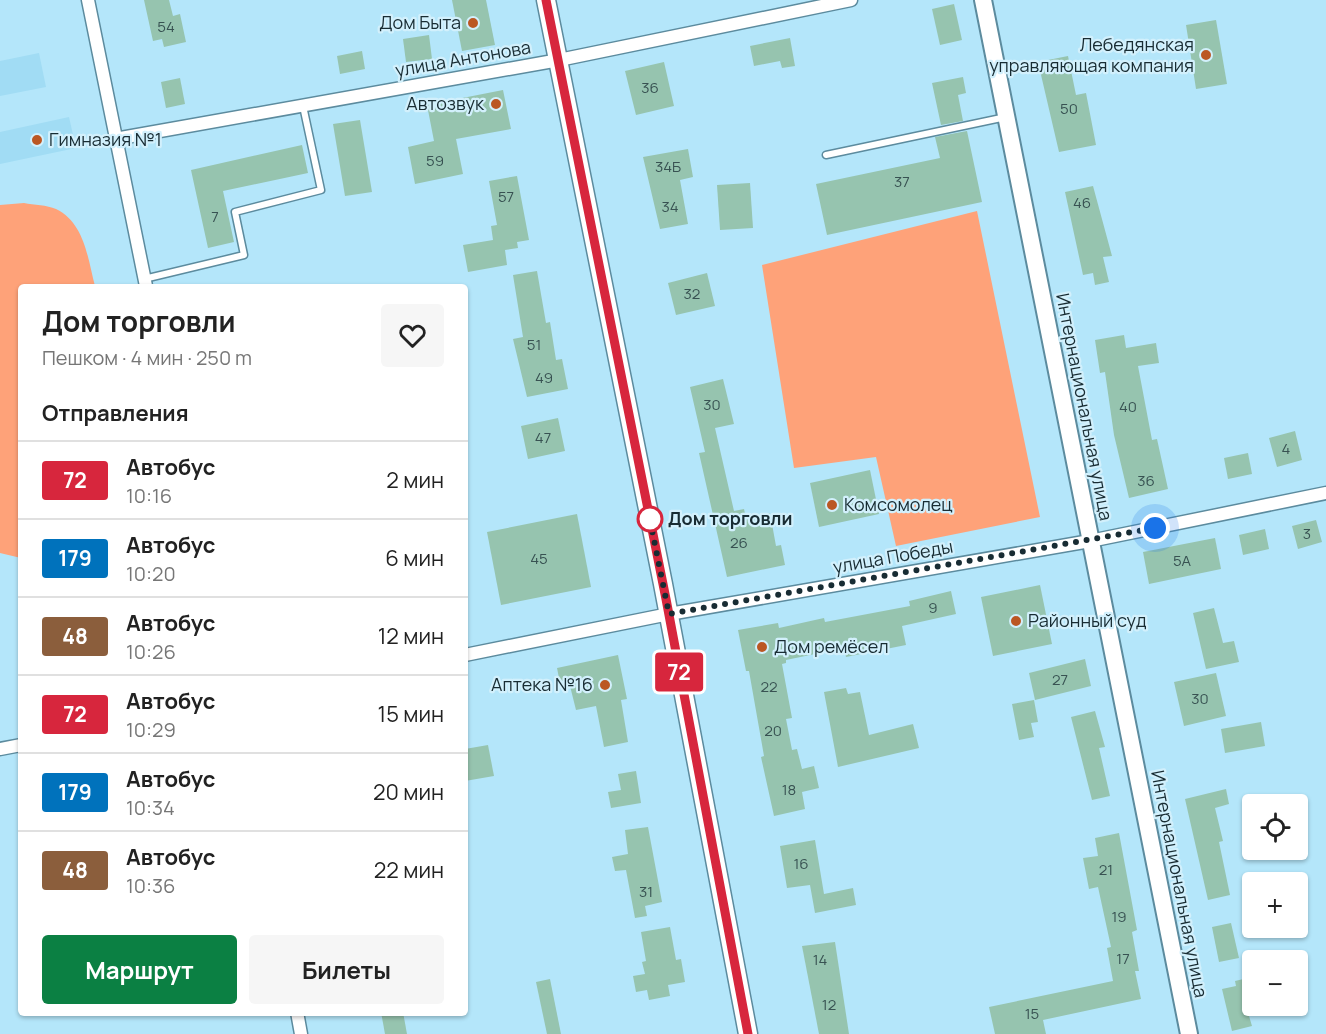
<!DOCTYPE html>
<html lang="ru">
<head>
<meta charset="utf-8">
<style>
	:root { --surface:#fff; --page:#f6f6f6; --text:#222; --muted:#767676; --line:#e0e0e0; --accent:#0b8043 }
	body { margin:0; font-family:Manrope,sans-serif; background:var(--page); color:var(--text); height:100vh; display:flex; flex-direction:column; font-size:22px; white-space:nowrap }
	* { box-sizing:border-box; margin:0 }
	p { font-size:20px; color:var(--muted) }
	.icon { flex:none; width:33px; height:33px; fill:none; stroke:currentColor; stroke-width:2; stroke-linecap:round; stroke-linejoin:round }
	.map { position:relative; flex:1; overflow:hidden }
	.sheet { position:absolute; left:18px; top:284px; width:450px; height:732px; display:flex; flex-direction:column; background:var(--surface); border-radius:6px; box-shadow:0 2px 4px #0004 }
	.sheet>* { flex:none }
	.badge { padding:0 12px; border-radius:4px; font-size:21px; line-height:39px }
	.fabs { position:absolute; left:1242px; top:794px; display:grid; gap:12px }
	.fabs a { display:grid; place-items:center; width:66px; height:66px; border-radius:6px; background:var(--surface); box-shadow:0 2px 4px #0004; font-size:30px }
	.you { position:absolute; width:30px; height:30px; margin:-15px; border:4px solid #fff; border-radius:50%; background:#1a73e8; box-shadow:0 0 0 9px #1a73e833 }
	.map>.badge { position:absolute; translate:-50% -50%; box-shadow:0 0 0 3px #fff }
	h2 { padding:0 24px; font-size:22px; line-height:54px }
	.round { display:grid; place-items:center; flex:none; width:63px; height:63px; border-radius:6px; background:var(--page) }
	.headline { display:flex; align-items:center; justify-content:space-between; height:102px; padding:0 24px }
	h1 { font-size:28px; font-weight:700; line-height:45px }
	.action { display:flex; gap:12px; margin-top:auto; padding:12px 24px }
	.action a { flex:1; height:69px; border-radius:6px; background:var(--accent); color:#fff; font-size:24px; font-weight:700; line-height:69px; text-align:center }
	.action a+a { background:var(--page); color:var(--text) }
	ul { padding:0; list-style:none }
	li { display:flex; align-items:center; gap:18px; height:78px; padding:0 24px; border-top:2px solid var(--line) }
	li div { flex:1 }
	li b { display:block; font-size:22px }
	li em { font-style:normal }
	li .badge { min-width:66px; font-weight:700; text-align:center }
	.map>svg:first-child { display:block }
</style>
</head>
<body>
<div class="map">
<svg width="1326" height="1034" viewBox="0 0 1326 1034">
	<rect width="100%" height="100%" fill="#b4e6fa"/>
	<g fill="#a1dcf4">
		<polygon points="39,53 46,87 0,96 0,61"/>
		<polygon points="69,117 76,148 0,164 0,132"/>
	</g>
	<g fill="#fea279">
		<path d="M24,203C34,205 47,205 56,209C85,223 88,260 95,286H21V558L0,553V205Z"/>
		<polygon points="977,211 1040,517 896,546 876,457 794,468 762,265"/>
	</g>
	<g fill="#96c4af">
		<polygon points="144,0 169,0 173,16 180,14 186,42 164,47 162,39 153,41"/>
		<polygon points="452,0 486,0 495,45 462,51"/>
		<polygon points="954,4 962,40 940,45 932,9"/>
		<polygon points="1216,20 1227,84 1196,89 1186,25"/>
		<polygon points="429,35 432,59 406,62 403,39"/>
		<polygon points="790,38 795,66 782,68 780,61 754,66 750,46"/>
		<polygon points="362,51 365,69 340,74 337,56"/>
		<polygon points="1068,56 1076,95 1086,93 1096,145 1059,152 1038,62"/>
		<polygon points="664,62 674,106 636,115 625,71"/>
		<polygon points="963,77 966,93 958,95 963,121 941,125 932,83"/>
		<polygon points="180,78 185,104 166,108 161,82"/>
		<polygon points="503,90 511,129 456,139 463,174 415,184 408,147 434,141 427,105"/>
		<polygon points="360,120 372,192 345,196 333,124"/>
		<polygon points="967,131 982,202 827,235 816,184 940,158 935,137"/>
		<polygon points="302,145 308,173 223,191 234,242 208,248 191,170"/>
		<polygon points="688,149 693,177 680,180 688,224 660,229 643,157"/>
		<polygon points="517,176 529,240 517,242 518,248 505,250 507,265 468,272 463,245 493,240 491,226 497,225 489,181"/>
		<polygon points="750,183 753,228 720,230 717,185"/>
		<polygon points="1093,186 1112,256 1103,257 1109,282 1095,285 1093,273 1083,275 1065,192"/>
		<polygon points="537,271 546,323 550,322 556,360 562,359 568,389 527,397 513,339 523,337 513,275"/>
		<polygon points="707,273 715,306 676,315 668,283"/>
		<polygon points="1124,335 1126,348 1156,343 1159,363 1138,366 1152,440 1157,439 1168,489 1129,498 1114,435 1105,372 1100,373 1095,340"/>
		<polygon points="723,379 734,424 715,428 734,511 744,509 746,518 770,513 776,546 781,545 785,565 727,577 699,453 705,452 690,387"/>
		<polygon points="558,418 565,451 528,459 521,426"/>
		<polygon points="1295,431 1302,460 1277,467 1269,438"/>
		<polygon points="1248,453 1252,474 1228,479 1224,458"/>
		<polygon points="870,470 879,514 819,527 810,483"/>
		<polygon points="577,514 591,587 501,605 487,532"/>
		<polygon points="1316,520 1322,542 1298,549 1292,526"/>
		<polygon points="1265,529 1269,549 1243,555 1239,535"/>
		<polygon points="1215,538 1221,569 1149,584 1143,552"/>
		<polygon points="1040,585 1052,644 993,656 981,597"/>
		<polygon points="951,591 956,614 902,626 906,645 846,657 844,648 786,660 786,663 782,664 792,718 786,719 792,750 797,749 802,769 814,766 819,788 802,792 805,809 774,816 761,757 764,756 749,671 746,671 738,630 778,623 779,628 824,618 825,622 910,606 909,601"/>
		<polygon points="1214,608 1223,643 1234,641 1239,662 1206,669 1193,613"/>
		<polygon points="618,655 627,699 621,700 628,742 604,747 596,706 576,710 570,686 561,688 557,668"/>
		<polygon points="1085,659 1091,686 1035,700 1029,673"/>
		<polygon points="1216,673 1226,716 1184,726 1174,682"/>
		<polygon points="846,688 848,694 860,692 869,735 913,724 919,748 838,767 824,692"/>
		<polygon points="1034,700 1038,722 1031,723 1034,737 1019,740 1012,704"/>
		<polygon points="1095,711 1105,747 1099,748 1110,796 1092,800 1071,717"/>
		<polygon points="1261,722 1265,746 1225,753 1221,729"/>
		<polygon points="488,745 494,776 465,781 465,749"/>
		<polygon points="636,771 641,803 611,808 608,792 621,790 618,774"/>
		<polygon points="1226,789 1229,804 1215,808 1223,841 1219,842 1230,895 1208,900 1185,799"/>
		<polygon points="648,827 662,902 645,906 647,916 635,918 626,870 615,871 612,857 628,854 625,830"/>
		<polygon points="1119,833 1137,930 1132,932 1139,971 1135,971 1141,999 1043,1020 1046,1034 995,1034 989,1007 1113,981 1107,948 1111,947 1098,887 1089,889 1083,858 1098,856 1095,838"/>
		<polygon points="815,840 824,894 853,888 856,905 815,913 810,885 787,888 780,846"/>
		<polygon points="1231,923 1239,958 1219,962 1212,927"/>
		<polygon points="670,927 676,960 681,959 685,982 668,985 670,996 649,1000 647,990 636,992 633,976 645,974 642,962 646,961 641,932"/>
		<polygon points="835,942 849,1034 819,1034 802,946"/>
		<polygon points="1252,977 1252,1015 1249,1016 1252,1026 1232,1031 1222,989 1236,986 1235,981"/>
		<polygon points="550,979 561,1034 547,1034 536,982"/>
		<polygon points="381,1012 403,1012 407,1034 385,1034"/>
	</g>
	<g fill="none" stroke-linecap="round" stroke-linejoin="round">
		<g stroke="#5c8b9e" stroke-width="9">
			<g id="service">
				<polyline points="826,155 1006,117"/>
				<polyline points="144,279 244,255 235,212 321,190 303,106"/>
			</g>
		</g>
		<g stroke="#5c8b9e" stroke-width="15">
			<g id="minor">
				<polyline points="88,0 146,286"/>
				<polyline points="115,139 559,60 851,0"/>
				<polyline points="465,655 669,614 1090,541 1326,493"/>
				<polyline points="0,749 21,745"/>
				<polyline points="297,1012 301,1034"/>
			</g>
		</g>
		<g stroke="#5c8b9e" stroke-width="20">
			<polyline id="tertiary" points="983,0 1189,1034"/>
		</g>
		<g stroke="#5c8b9e" stroke-width="21">
			<polyline id="secondary" points="546,0 663,584 748,1034"/>
		</g>
		<use href="#service" stroke="#fff" stroke-width="6"/>
		<use href="#minor" stroke="#fff" stroke-width="12"/>
		<use href="#tertiary" stroke="#fff" stroke-width="16"/>
		<use href="#secondary" stroke="#fff" stroke-width="18"/>
	</g>
	<g fill="none" stroke-linecap="round" stroke-linejoin="round">
		<g stroke="#fff" stroke-width="14">
			<polyline id="line" points="546,0 666,599 748,1034"/>
		</g>
		<use href="#line" stroke="#d7263d" stroke-width="9"/>
		<polyline stroke="#182c33" stroke-width="6" stroke-dasharray="0 10.8" points="650,519 649,515 669,614 1155,528"/>
	</g>
	<g fill="#bb5723" stroke="#d2f0fc" stroke-width="2">
		<circle cx="473" cy="23" r="6"/>
		<circle cx="1206" cy="55" r="6"/>
		<circle cx="496" cy="104" r="6"/>
		<circle cx="37" cy="140" r="6"/>
		<circle cx="832" cy="505" r="6"/>
		<circle cx="1016" cy="621" r="6"/>
		<circle cx="762" cy="647" r="6"/>
		<circle cx="605" cy="685" r="6"/>
	</g>
	<circle fill="#fff" stroke="#d7263d" stroke-width="3" cx="650" cy="519" r="12"/>
	<g text-anchor="middle" stroke-width="4.5" stroke-linejoin="round" paint-order="stroke">
		<g font-size="15" fill="#385252">
			<text x="166" y="32">54</text>
			<text x="650" y="93">36</text>
			<text x="1069" y="114">50</text>
			<text x="435" y="166">59</text>
			<text x="668" y="172">34Б</text>
			<text x="902" y="187">37</text>
			<text x="506" y="202">57</text>
			<text x="1082" y="208">46</text>
			<text x="670" y="212">34</text>
			<text x="215" y="222">7</text>
			<text x="692" y="299">32</text>
			<text x="534" y="350">51</text>
			<text x="544" y="383">49</text>
			<text x="712" y="410">30</text>
			<text x="1128" y="412">40</text>
			<text x="543" y="443">47</text>
			<text x="1286" y="454">4</text>
			<text x="1146" y="486">36</text>
			<text x="1307" y="539">3</text>
			<text x="739" y="548">26</text>
			<text x="539" y="564">45</text>
			<text x="1182" y="566">5А</text>
			<text x="933" y="613">9</text>
			<text x="1060" y="685">27</text>
			<text x="769" y="692">22</text>
			<text x="1200" y="704">30</text>
			<text x="773" y="736">20</text>
			<text x="789" y="795">18</text>
			<text x="801" y="869">16</text>
			<text x="1106" y="875">21</text>
			<text x="646" y="897">31</text>
			<text x="1119" y="922">19</text>
			<text x="1123" y="964">17</text>
			<text x="820" y="965">14</text>
			<text x="829" y="1010">12</text>
			<text x="1032" y="1019">15</text>
		</g>
		<g font-size="18" fill="#182c33" stroke="#d2f0fc" text-anchor="end">
			<text x="461" y="29">Дом Быта</text>
			<text x="1194" y="51">Лебедянская<tspan x="1194" dy="21">управляющая компания</tspan></text>
			<text x="484" y="110">Автозвук</text>
			<text x="49" y="146" text-anchor="start">Гимназия №1</text>
			<text x="844" y="511" text-anchor="start">Комсомолец</text>
			<text x="1028" y="627" text-anchor="start">Районный суд</text>
			<text x="774" y="653" text-anchor="start">Дом ремёсел</text>
			<text x="593" y="691">Аптека №16</text>
		</g>
		<g font-size="18" fill="#182c33" stroke="#d2f0fc">
			<text transform="translate(463 59) rotate(-10)" y="6">улица Антонова</text>
			<text transform="translate(1084 407) rotate(79)" y="6">Интернациональная улица</text>
			<text transform="translate(893 557) rotate(-10)" y="6">улица Победы</text>
			<text transform="translate(1179 884) rotate(79)" y="6">Интернациональная улица</text>
		</g>
		<g font-size="18" font-weight="bold" fill="#182c33" stroke="#d2f0fc" text-anchor="start">
			<text x="668" y="525">Дом торговли</text>
		</g>
	</g>
</svg>
<div class="fabs">
<a><svg class="icon" aria-label="locate" viewBox="0 0 24 24"><circle cx="12" cy="12" r="6"/><path d="M12 2v4M12 18v4M2 12h4M18 12h4"/></svg></a>
<a>+</a>
<a>−</a>
</div>
<div class="you" style="left:1155px;top:528px"></div>
<b class="badge" style="left:679px;top:672px;background:#d7263d;color:#fff">72</b>
<section class="sheet">
<div class="headline"><div><h1>Дом торговли</h1><p>Пешком · 4 мин · 250 m</p></div><a class="round"><svg class="icon" aria-label="heart" viewBox="0 0 24 24"><path d="M12 20l-8-8c-3-5 5-10 8-4 3-6 11-1 8 4z"/></svg></a></div>
<h2>Отправления</h2>
<ul>
<li><span class="badge" style="background:#d7263d;color:#fff">72</span><div><b>Автобус</b><p>10:16</p></div><em>2 мин</em></li>
<li><span class="badge" style="background:#0072bc;color:#fff">179</span><div><b>Автобус</b><p>10:20</p></div><em>6 мин</em></li>
<li><span class="badge" style="background:#8b5e3c;color:#fff">48</span><div><b>Автобус</b><p>10:26</p></div><em>12 мин</em></li>
<li><span class="badge" style="background:#d7263d;color:#fff">72</span><div><b>Автобус</b><p>10:29</p></div><em>15 мин</em></li>
<li><span class="badge" style="background:#0072bc;color:#fff">179</span><div><b>Автобус</b><p>10:34</p></div><em>20 мин</em></li>
<li><span class="badge" style="background:#8b5e3c;color:#fff">48</span><div><b>Автобус</b><p>10:36</p></div><em>22 мин</em></li>
</ul>
<div class="action"><a>Маршрут</a><a>Билеты</a></div>
</section>
</div>
</body>
</html>
